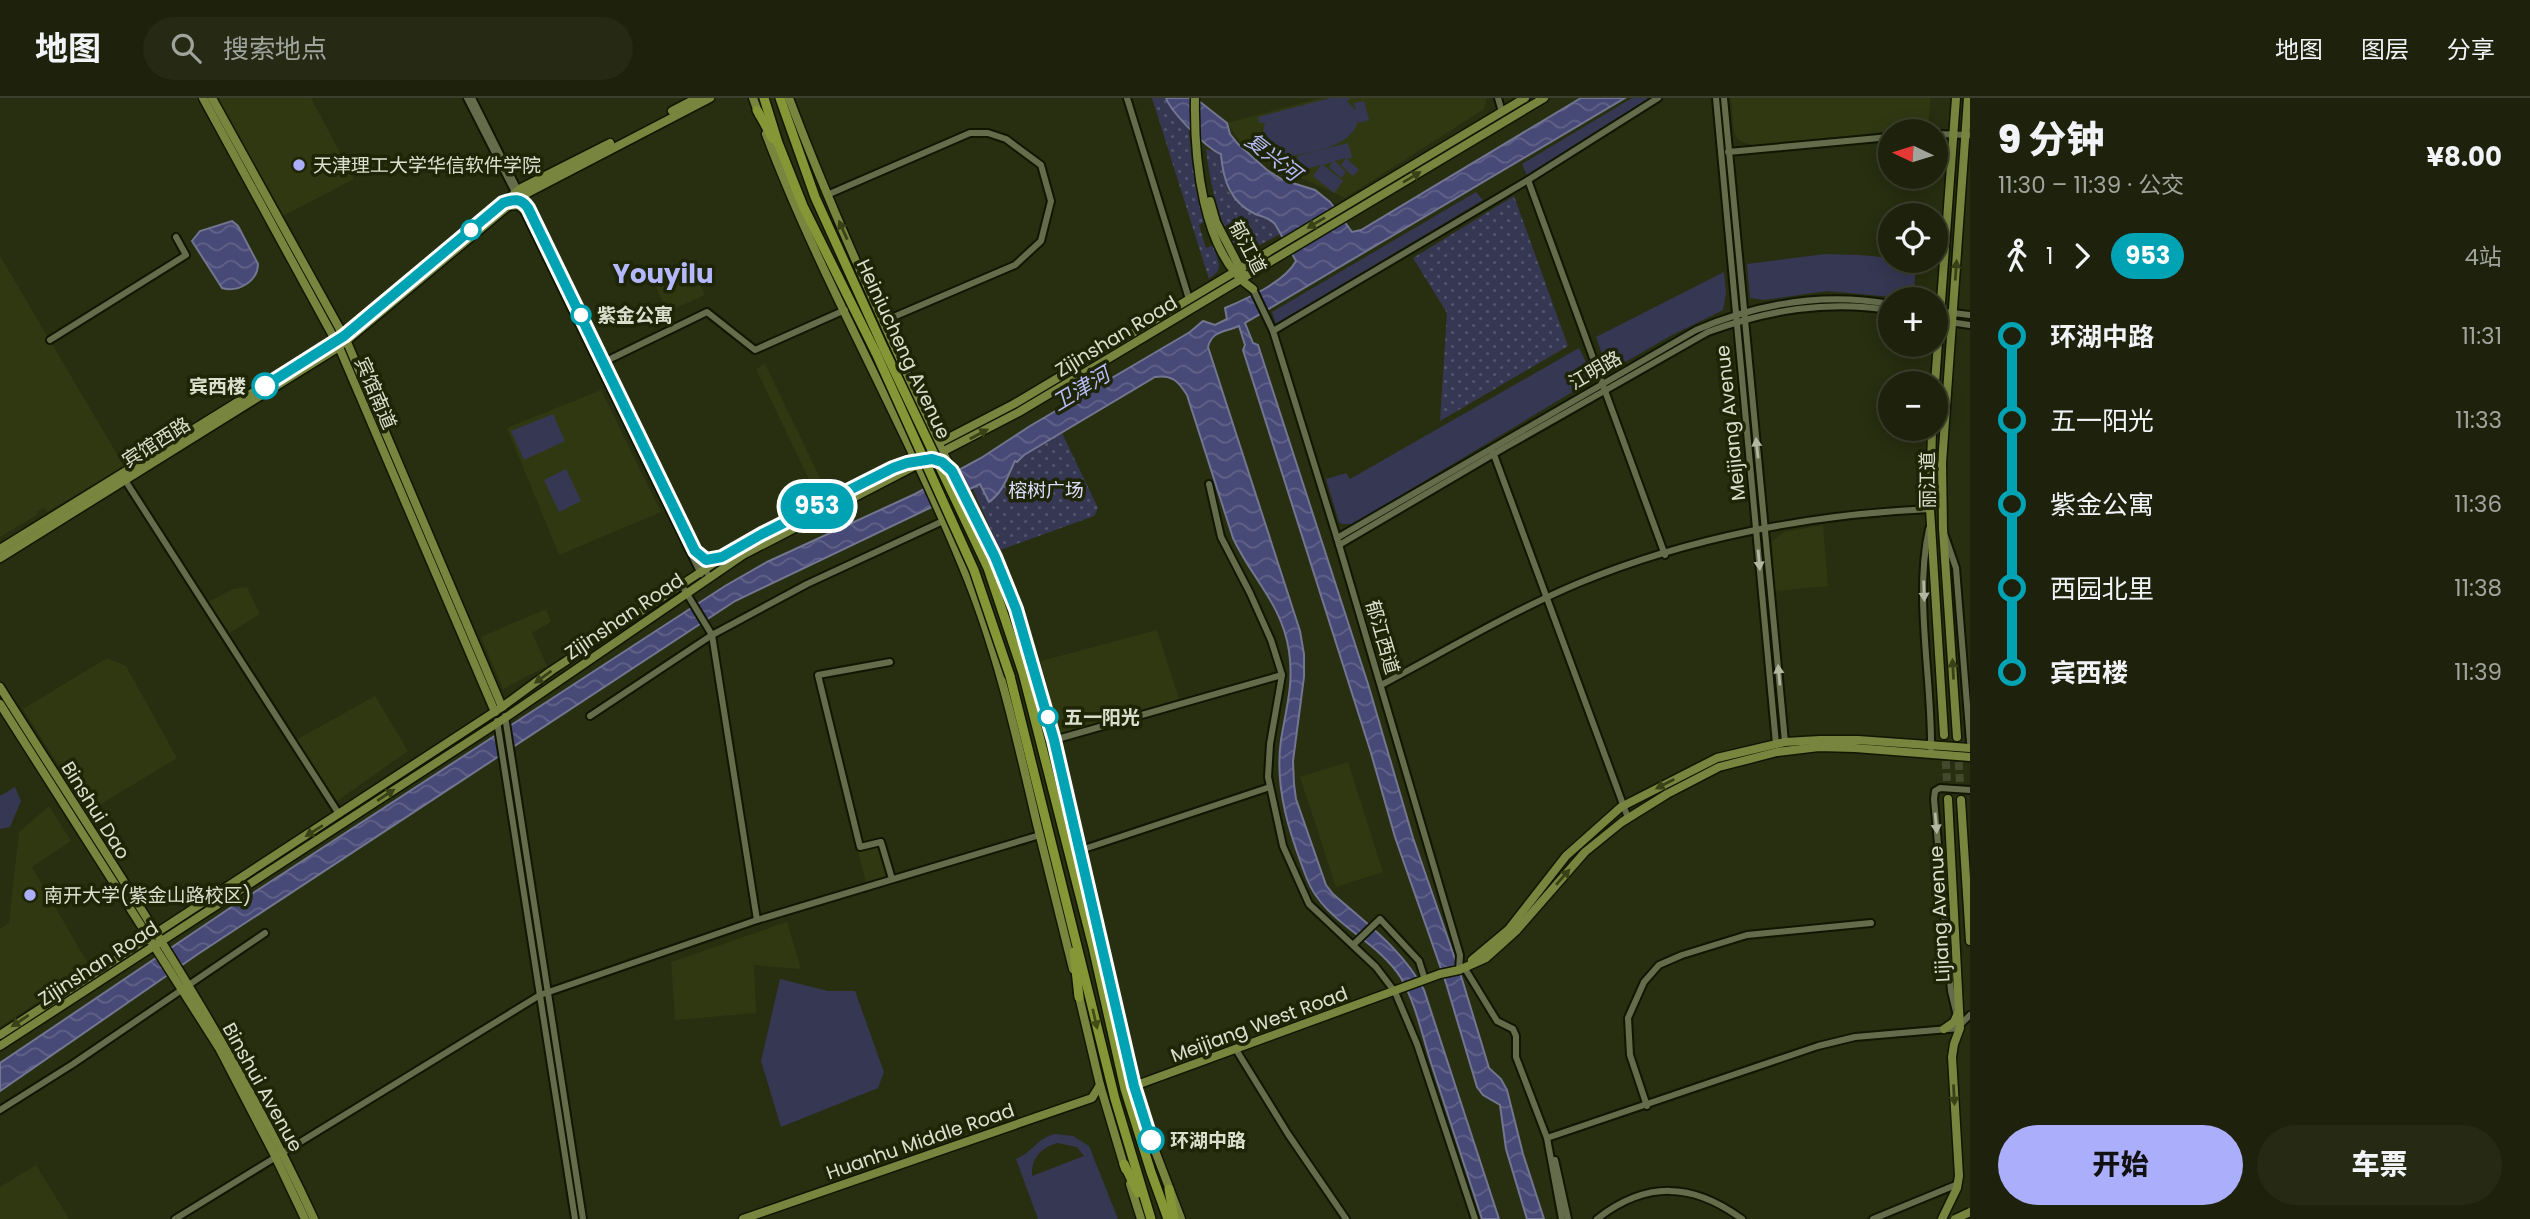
<!DOCTYPE html>
<html lang="zh">
<head>
<meta charset="utf-8">
<style>
	:root { --surface:#1e220c; --page:#262a15; --text:#f1f3f6; --muted:#a1a49d; --line:#3c3f2d; --accent:#abaffb }
	body { margin:0; font-family:Poppins,"Noto Sans SC",sans-serif; background:var(--page); color:var(--text); height:100vh; display:flex; flex-direction:column; font-size:26px; white-space:nowrap }
	* { box-sizing:border-box; margin:0 }
	p { font-size:23px; color:var(--muted) }
	.icon { flex:none; width:38px; height:38px; fill:none; stroke:currentColor; stroke-width:2; stroke-linecap:round; stroke-linejoin:round }
	.map { position:relative; flex:1; overflow:hidden }
	.details { display:flex; flex-direction:column; background:var(--surface); width:560px }
	.details>* { flex:none }
	.badge { padding:0 14px; border-radius:23px; font-size:24px; line-height:46px }
	.needle { width:46px; rotate:274deg }
	.controls { position:absolute; left:1878px; top:21px; display:grid; gap:14px }
	.controls a { display:grid; place-items:center; width:70px; height:70px; border-radius:50%; background:var(--surface); box-shadow:0 4px 18px #0003,0 0 0 2px var(--line); font-size:35px }
	.map>.badge { position:absolute; translate:-50% -50%; box-shadow:0 0 0 4px #fff }
	.legs { display:flex; align-items:center; gap:10px; height:77px; padding:0 28px; font-size:23px }
	.legs p { margin-inline-start:auto }
	.summary { display:flex; align-items:center; justify-content:space-between; height:119px; padding:0 28px }
	h1 { font-size:38px; font-weight:800; line-height:52px }
	.primary-button { display:flex; gap:14px; margin-top:auto; padding:14px 28px }
	.primary-button a { flex:1; height:80px; border-radius:42px; background:var(--accent); color:#111; font-size:28px; font-weight:800; line-height:80px; text-align:center }
	.primary-button a+a { background:var(--page); color:var(--text) }
	ul { padding:0 28px; list-style:none }
	li { display:flex; align-items:center; gap:24px; height:84px; font-size:26px }
	li i { display:grid; place-items:center; width:10px; height:100%; margin:0 9px; background:currentColor }
	li i::after { content:''; width:18px; height:18px; margin:-9px; border:5px solid; border-radius:50%; background:var(--surface) }
	li p { margin-inline-start:auto }
	li:first-child i { background:linear-gradient(#0000 50%,currentColor 0) }
	li:last-child i { background:linear-gradient(currentColor 50%,#0000 0) }
	header { display:flex; align-items:center; gap:42px; box-sizing:border-box; height:98px; padding:0 35px; background:var(--surface); border-bottom:2px solid var(--line) }
	header strong { font-size:33px }
	nav { display:flex; gap:38px; margin-inline-start:auto; font-size:24px }
	.search { width:490px; height:63px; background:var(--page); display:flex; align-items:center; gap:18px; box-sizing:border-box; padding:0 24px; border-radius:38px; color:var(--muted); font-size:26px }
	main { display:flex; flex:1; min-height:0 }
	.map>svg:first-child { display:block }
</style>
</head>
<body>
<header>
<strong>地图</strong>
<div class="search"><svg class="icon" aria-label="search" viewBox="0 0 24 24"><circle cx="10" cy="10" r="6"/><path d="M15 15l6 6"/></svg>搜索地点</div>
<nav><a>地图</a><a>图层</a><a>分享</a></nav>
</header>
<main>
<div class="map">
<svg width="1970" height="1121" viewBox="0 0 1970 1121">
	<defs>
		<pattern id="park-dots" width="8" height="8" patternUnits="userSpaceOnUse" patternTransform="scale(1.75)"><rect width="8" height="8" fill="#363853"/><path d="M2 2h.1M6 6h.1" fill="none" stroke="#52546b" stroke-width="1.8" stroke-linecap="round"/></pattern>
		<pattern id="water-waves" width="16" height="10" patternUnits="userSpaceOnUse" patternTransform="scale(1.75)"><rect width="16" height="10" fill="#474977"/><path d="M0 5q4-4 8 0t8 0" fill="none" stroke="#616389"/></pattern>
	</defs>
	<rect width="100%" height="100%" fill="#282e10"/>
	<g fill="#303812">
		<polygon points="220,0 311,0 354,81 281,119 216,2"/>
		<polygon points="1321,0 1487,0 1484,11 1345,100 1267,64 1242,46 1227,25"/>
		<polygon points="1731,0 1930,0 1929,21 1925,27 1920,30 1754,48 1738,42 1734,35"/>
		<polygon points="0,158 124,368 47,414 44,410 36,414 37,417 0,439"/>
		<polygon points="693,170 705,197 667,214 656,188"/>
		<polygon points="765,266 825,390 815,394 756,271"/>
		<polygon points="601,292 661,414 559,457 507,330"/>
		<polygon points="1823,427 1828,488 1775,493 1772,443 1784,434"/>
		<polygon points="247,489 260,516 230,535 208,504 233,491"/>
		<polygon points="546,511 551,524 532,535 547,568 503,591 481,539"/>
		<polygon points="1157,532 1179,601 1059,636 1041,563"/>
		<polygon points="107,560 126,568 177,660 88,714 23,611"/>
		<polygon points="375,598 408,653 337,703 296,642"/>
		<polygon points="1348,664 1383,774 1336,789 1300,679"/>
		<polygon points="49,708 71,743 32,769 90,869 0,929 0,831 9,825 19,734"/>
		<polygon points="881,747 889,778 866,784 858,753"/>
		<polygon points="787,824 801,871 754,867 756,915 675,922 671,864"/>
		<polygon points="36,1067 69,1121 0,1121 0,1089"/>
	</g>
	<g fill="#363853" fill-rule="evenodd">
		<path d="M1330,0H1351L1347,3L1356,13L1354,5L1364,3L1369,22L1359,25L1358,22C1354,49 1309,55 1285,59C1266,57 1260,42 1265,25H1259L1258,19Z"/>
		<polygon points="1632,0 1652,0 1527,78 1522,66"/>
		<polygon points="1348,45 1352,59 1347,61 1359,72 1353,78 1341,67 1346,60 1335,63 1346,74 1341,80 1329,69 1333,64 1323,67 1343,83 1334,95 1313,78 1321,67 1301,72 1297,58"/>
		<polygon points="1476,94 1483,102 1276,226 1272,214"/>
		<path d="M1825,156C1851,157 1894,156 1916,169L1913,201L1827,193L1764,202L1750,200L1747,166Z"/>
		<polygon points="1724,174 1726,195 1723,212 1672,237 1615,270 1606,267 1596,239"/>
		<polygon points="1579,250 1591,274 1589,284 1353,426 1342,426 1339,424 1326,381 1346,375 1350,381"/>
		<polygon points="553,316 565,343 524,362 511,333"/>
		<polygon points="566,371 581,403 559,414 544,382"/>
		<polygon points="15,689 21,703 10,729 0,731 0,698"/>
		<polygon points="780,881 828,893 855,893 884,974 878,990 781,1029 761,963"/>
		<path d="M1055,1036L1073,1038L1089,1048L1118,1121H1038L1016,1061C1032,1055 1037,1040 1055,1036ZM1057,1045L1077,1049L1084,1058L1032,1078C1031,1061 1040,1050 1057,1045Z"/>
	</g>
	<g fill="url(#park-dots)">
		<polygon points="1152,0 1166,0 1176,17 1188,27 1193,70 1206,123 1199,127 1206,150 1214,147 1219,167 1218,173 1209,181"/>
		<path d="M1206,51L1221,56L1228,93L1240,106L1271,122L1280,136L1247,154L1236,151C1219,127 1209,80 1206,51Z"/>
		<polygon points="1514,98 1568,248 1440,323 1447,215 1413,160"/>
		<polygon points="1062,335 1098,410 1094,418 1000,452 972,389 980,385 989,404 1009,381 1015,362 1017,364 1024,357"/>
	</g>
	<g fill="url(#water-waves)" stroke="#737691" stroke-width="2">
		<path d="M1166,0H1195L1227,25L1230,36L1238,46L1267,72L1283,82L1315,92L1330,104L1352,134L1361,132L1581,0H1625L1245,225L1253,245L1258,247L1368,586L1413,740L1462,881L1489,970L1501,981L1507,992L1523,1056L1544,1121H1527L1506,1051L1500,1007L1483,997L1477,989L1446,885L1395,739L1371,655L1243,252L1245,247L1239,228C1226,234 1212,232 1208,249L1300,533L1304,556V579L1293,663L1294,686L1296,701L1326,787L1333,796C1367,826 1403,852 1424,892L1499,1121H1482C1465,1069 1448,1017 1431,965C1422,937 1416,906 1401,880C1377,841 1324,825 1307,781C1290,737 1274,690 1281,642C1286,610 1294,587 1289,553C1282,506 1252,481 1233,440L1187,297C1179,284 1172,276 1155,279L1024,357L1017,364L1015,363C1007,379 1004,393 989,404L980,386L735,503L198,856L0,993V965L230,810L725,488L767,464L915,396L981,360L1030,328L1190,234L1203,223L1215,227L1227,221L1225,210C1246,201 1285,184 1296,163L1275,126C1270,120 1263,119 1255,116C1230,104 1223,82 1221,56C1207,51 1171,14 1166,0Z"/>
		<path d="M232,123L238,128L258,166C258,183 238,195 222,190L192,143L200,133Z"/>
	</g>
	<g fill="none" stroke-linecap="round" stroke-linejoin="round">
		<g stroke="#43492c" stroke-width="8" stroke-dasharray="8 4" stroke-linecap="butt">
			<polyline points="1945,651 1948,701"/>
			<polyline points="1958,652 1961,702"/>
		</g>
		<g stroke="#111600" stroke-width="10">
			<g id="minor">
				<polyline points="467,0 517,98"/>
				<polyline points="472,0 593,243"/>
				<polyline points="1127,0 1189,201"/>
				<polyline points="1498,0 1502,14"/>
				<polyline points="1716,0 1776,646"/>
				<polyline points="1724,0 1785,644"/>
				<polyline points="1936,36 1970,37"/>
				<polyline points="1728,54 1890,39"/>
				<polyline points="1528,82 1665,457"/>
				<polyline points="827,97 970,35 988,35 1006,41 1041,67 1051,103 1041,143 1015,167 884,223"/>
				<polyline points="523,111 701,476"/>
				<polyline points="1253,191 1273,233 1337,440 1460,857 1459,872"/>
				<polyline points="1936,213 1970,217"/>
				<polyline points="1936,222 1970,227"/>
				<polyline points="1273,233 1528,82 1658,0"/>
				<polyline points="50,242 186,157 176,139"/>
				<polyline points="600,266 707,214 755,252 845,212"/>
				<polyline points="609,274 707,475"/>
				<polyline points="1493,354 1628,720"/>
				<polyline points="123,379 339,716"/>
				<polyline points="1209,386 1221,439 1250,495 1271,542 1282,577 1270,646 1268,679 1283,748 1309,806 1376,869 1395,894 1417,946 1475,1121"/>
				<path d="M1929,431C1914,498 1932,581 1931,650"/>
				<polyline points="1945,438 1956,470 1970,644"/>
				<path d="M1337,440L1696,232C1757,206 1823,194 1890,206"/>
				<path d="M1339,447L1504,350L1708,234C1768,212 1827,202 1890,212"/>
				<polyline points="681,486 712,537 757,822"/>
				<polyline points="890,564 818,577 860,749 881,744 892,781"/>
				<path d="M1381,587C1447,552 1510,514 1579,485C1687,440 1812,416 1930,411"/>
				<polyline points="505,618 583,1121"/>
				<polyline points="590,618 712,537 807,486 943,423"/>
				<polyline points="497,623 575,1121"/>
				<polyline points="1054,642 1282,577"/>
				<polyline points="1078,753 1270,689"/>
				<polyline points="1353,847 1380,821 1419,863 1425,882"/>
				<polyline points="1464,869 1497,923 1513,931 1516,938 1516,959 1547,1040 1562,1121"/>
				<polyline points="1959,928 1970,917"/>
				<polyline points="1235,950 1288,1036 1346,1121"/>
				<polyline points="1647,1008 1630,957 1628,920 1644,884 1659,867 1682,857 1747,837 1871,825"/>
				<polyline points="0,1012 73,966 265,835"/>
				<polyline points="1547,1040 1818,948 1855,939 1960,930 1951,893 1934,701 1935,693 1940,690 1970,692"/>
				<polyline points="1555,1062 1568,1121"/>
				<polyline points="175,1121 540,897 757,822 1040,737"/>
				<path d="M1597,1121C1646,1083 1692,1084 1742,1121"/>
				<polyline points="1873,1121 1958,1086"/>
			</g>
		</g>
		<g stroke="#111600" stroke-width="11">
			<g id="major">
				<polyline points="203,0 339,249 495,614"/>
				<polyline points="212,0 347,244 502,609"/>
				<polyline points="753,0 759,17"/>
				<path d="M789,0C833,117 886,231 938,344C964,400 997,454 1017,512C1046,597 1064,686 1083,773"/>
				<path d="M1195,0C1194,57 1201,156 1253,191"/>
				<polyline points="672,13 697,0"/>
				<path d="M766,36C822,184 903,322 963,469C997,551 1016,636 1036,722C1048,772 1061,821 1073,871"/>
				<polyline points="1210,103 1216,124 1242,174"/>
				<polyline points="509,108 518,107 524,112"/>
				<polyline points="479,125 521,90 610,45"/>
				<polyline points="1935,285 1956,0"/>
				<polyline points="1932,331 1930,411 1944,637"/>
				<polyline points="0,451 336,243 373,215"/>
				<polyline points="695,453 706,462 716,461"/>
				<polyline points="0,460 339,249 518,100 710,0"/>
				<path d="M0,589C109,763 228,934 314,1121"/>
				<polyline points="0,606 219,950 275,1058 305,1121"/>
				<polyline points="1957,639 1943,431 1942,365 1968,0"/>
				<polyline points="1961,702 1970,843"/>
				<polyline points="1086,786 1134,988 1151,1042 1181,1121"/>
				<polyline points="1472,862 1509,831 1566,758 1621,709 1717,660 1785,644 1820,642 1858,642 1970,650"/>
				<polyline points="1078,894 1100,987 1125,1071"/>
				<polyline points="1944,931 1954,924 1958,915"/>
				<polyline points="0,937 502,609 551,573 737,450 1014,306 1525,0"/>
				<polyline points="0,948 505,620 743,457 1019,314 1544,0"/>
				<polyline points="1134,988 1440,876 1459,872 1486,860 1516,833 1585,754 1622,724 1667,696 1719,669 1777,654 1819,649 1855,650 1970,659"/>
				<polyline points="1130,1086 1141,1121"/>
				<polyline points="743,1121 1092,1000 1100,987"/>
				<polyline points="1942,1121 1957,1090 1959,1078 1952,959 1954,946 1960,930 1948,701"/>
			</g>
		</g>
		<g stroke="#111600" stroke-width="12">
			<g id="highway">
				<polyline points="764,0 778,45 803,108 876,255"/>
				<polyline points="780,0 815,99 884,251"/>
				<polyline points="757,12 773,41"/>
				<polyline points="1023,575 1093,849 1125,991 1151,1074 1168,1121"/>
				<polyline points="1010,578 1115,1001 1151,1121"/>
				<polyline points="1076,763 1087,791"/>
				<polyline points="1074,854 1079,899"/>
				<polyline points="1124,1066 1138,1095"/>
				<polyline points="1169,1091 1174,1121"/>
			</g>
		</g>
		<use href="#minor" stroke="#646c4c" stroke-width="6"/>
		<use href="#major" stroke="#77853e" stroke-width="8"/>
		<use href="#highway" stroke="#849635" stroke-width="9"/>
		<g stroke="#111600" stroke-width="11" stroke-linecap="butt">
			<polyline id="major-bridge" points="1955,1121 1970,1114"/>
		</g>
		<g stroke="#111600" stroke-width="12" stroke-linecap="butt">
			<g id="highway-bridge">
				<polyline points="884,251 988,470 1023,575"/>
				<polyline points="876,255 974,472 1010,578"/>
			</g>
		</g>
		<use href="#major-bridge" stroke="#77853e" stroke-width="8"/>
		<use href="#highway-bridge" stroke="#849635" stroke-width="9"/>
	</g>
	<defs><path id="oneway-solid" d="M-6-.8H1V-3.2L6.5 0L1 3.2V.8H-6Z" transform="scale(1.75)"/></defs>
	<g fill="#394117">
		<use href="#oneway-solid" transform="translate(1412 79) rotate(-31)"/>
		<use href="#oneway-solid" transform="translate(1316 125) rotate(149)"/>
		<use href="#oneway-solid" transform="translate(843 132) rotate(-114)"/>
		<use href="#oneway-solid" transform="translate(1956 172) rotate(-86)"/>
		<use href="#oneway-solid" transform="translate(979 336) rotate(-28)"/>
		<use href="#oneway-solid" transform="translate(1953 571) rotate(-93)"/>
		<use href="#oneway-solid" transform="translate(543 579) rotate(144)"/>
		<use href="#oneway-solid" transform="translate(1665 686) rotate(153)"/>
		<use href="#oneway-solid" transform="translate(386 697) rotate(-33)"/>
		<use href="#oneway-solid" transform="translate(314 733) rotate(148)"/>
		<use href="#oneway-solid" transform="translate(1563 779) rotate(-49)"/>
		<use href="#oneway-solid" transform="translate(20 923) rotate(146)"/>
		<use href="#oneway-solid" transform="translate(1954 997) rotate(87)"/>
	</g>
	<g fill="#b1b7a0">
		<use href="#oneway-solid" transform="translate(1757 350) rotate(-96)"/>
		<use href="#oneway-solid" transform="translate(1759 462) rotate(85)"/>
		<use href="#oneway-solid" transform="translate(1924 493) rotate(88)"/>
		<use href="#oneway-solid" transform="translate(1779 577) rotate(-95)"/>
		<use href="#oneway-solid" transform="translate(1936 725) rotate(85)"/>
	</g>
	<use fill="#424c16" href="#oneway-solid" transform="translate(1095 921) rotate(77)"/>
	<g fill="none" stroke-linecap="round" stroke-linejoin="round">
		<g stroke="#fff" stroke-width="16">
			<path id="line-1" d="M265,288L344,238L503,105C514,101 521,100 528,110L695,453L706,462L722,459L762,436L893,370L907,365L932,361L942,364L952,373L995,459L1016,511L1054,642L1134,988L1151,1042"/>
		</g>
		<use href="#line-1" stroke="#00a3b4" stroke-width="10"/>
	</g>
	<g fill="#abaffb" stroke="#1e2406" stroke-width="2.5">
		<circle cx="299" cy="67" r="7"/>
		<circle cx="30" cy="797" r="7"/>
	</g>
	<g fill="#fff" stroke="#00a3b4" stroke-width="3.5">
		<circle cx="471" cy="132" r="9"/>
		<circle cx="581" cy="217" r="9"/>
		<circle cx="265" cy="288" r="12"/>
		<circle cx="1048" cy="619" r="9"/>
		<circle cx="1151" cy="1042" r="12"/>
	</g>
	<g text-anchor="middle" stroke-width="7" stroke-linejoin="round" paint-order="stroke">
		<g font-size="19" fill="#dbe0ce" stroke="#1e2406" text-anchor="start">
			<text x="313" y="74">天津理工大学华信软件学院</text>
			<text x="44" y="804">南开大学(紫金山路校区)</text>
		</g>
		<g font-size="19" fill="#dbe0ce" stroke="#1e2406">
			<text transform="translate(1248 149) rotate(62)" y="7">郁江道</text>
			<text transform="translate(1116 238) rotate(-31)" y="7">Zijinshan Road</text>
			<text transform="translate(904 251) rotate(65)" y="7">Heiniucheng Avenue</text>
			<text transform="translate(1595 272) rotate(-30)" y="7">江明路</text>
			<text transform="translate(376 295) rotate(67)" y="7">宾馆南道</text>
			<text transform="translate(1730 325) rotate(-96)" y="7">Meijiang Avenue</text>
			<text transform="translate(156 344) rotate(-32)" y="7">宾馆西路</text>
			<text transform="translate(1927 382) rotate(-90)" y="7">丽江道</text>
			<text transform="translate(624 518) rotate(-34)" y="7">Zijinshan Road</text>
			<text transform="translate(1383 539) rotate(74)" y="7">郁江西道</text>
			<text transform="translate(96 712) rotate(58)" y="7">Binshui Dao</text>
			<text transform="translate(1939 816) rotate(-93)" y="7">Lijiang Avenue</text>
			<text transform="translate(98 865) rotate(-33)" y="7">Zijinshan Road</text>
			<text transform="translate(1259 926) rotate(-20)" y="7">Meijiang West Road</text>
			<text transform="translate(263 989) rotate(61)" y="7">Binshui Avenue</text>
			<text transform="translate(920 1043) rotate(-19)" y="7">Huanhu Middle Road</text>
		</g>
		<g font-size="19" font-weight="bold" fill="#dbe0ce" stroke="#1e2406" text-anchor="start">
			<text x="597" y="224">紫金公寓</text>
			<text x="246" y="295" text-anchor="end">宾西楼</text>
			<text x="1064" y="626">五一阳光</text>
			<text x="1170" y="1049">环湖中路</text>
		</g>
		<g font-size="19" fill="#daddfc" stroke="#1e2406">
			<text x="1046" y="399">榕树广场</text>
		</g>
		<g font-size="21" font-style="italic" fill="#b7bbf8" stroke="#1e2406">
			<text transform="translate(1273 59) rotate(38)" y="7">复兴河</text>
			<text transform="translate(1081 291) rotate(-31)" y="7">卫津河</text>
		</g>
		<g font-size="26" font-weight="bold" fill="#b4b8ff" stroke="#1e2406">
			<text x="663" y="185">Youyilu</text>
		</g>
	</g>
</svg>
<div class="controls">
<a><svg class="needle" viewBox="-14 -14 28 28"><path d="M0-13l5 13h-10z" fill="#e53935"/><path d="M0 13l5-13h-10z" fill="#a1a49d"/></svg></a>
<a><svg class="icon" aria-label="locate" viewBox="0 0 24 24"><circle cx="12" cy="12" r="6"/><path d="M12 2v4M12 18v4M2 12h4M18 12h4"/></svg></a>
<a>+</a>
<a>−</a>
</div>
<b class="badge" style="left:817px;top:408px;background:#00a3b4;color:#fff">953</b>
</div>
<section class="details">
<div class="summary"><div><h1>9 分钟</h1><p>11:30 – 11:39 · 公交</p></div><b>¥8.00</b></div>
<div class="legs"><svg class="icon" aria-label="walk" viewBox="0 0 24 24"><circle cx="13" cy="4" r="2"/><path d="M13 8l-2 6 4 7M11 14l-3 7M7 12l3-4h3l4 4"/></svg>1<svg class="icon" aria-label="forward" viewBox="0 0 24 24"><path d="M9 5l7 7-7 7"/></svg><b class="badge" style="background:#00a3b4;color:#fff">953</b><p>4站</p></div>
<ul>
<li><i style="color:#00a3b4"></i><b>环湖中路</b><p>11:31</p></li>
<li><i style="color:#00a3b4"></i><span>五一阳光</span><p>11:33</p></li>
<li><i style="color:#00a3b4"></i><span>紫金公寓</span><p>11:36</p></li>
<li><i style="color:#00a3b4"></i><span>西园北里</span><p>11:38</p></li>
<li><i style="color:#00a3b4"></i><b>宾西楼</b><p>11:39</p></li>
</ul>
<div class="primary-button"><a>开始</a><a>车票</a></div>
</section>
</main>
</body>
</html>
